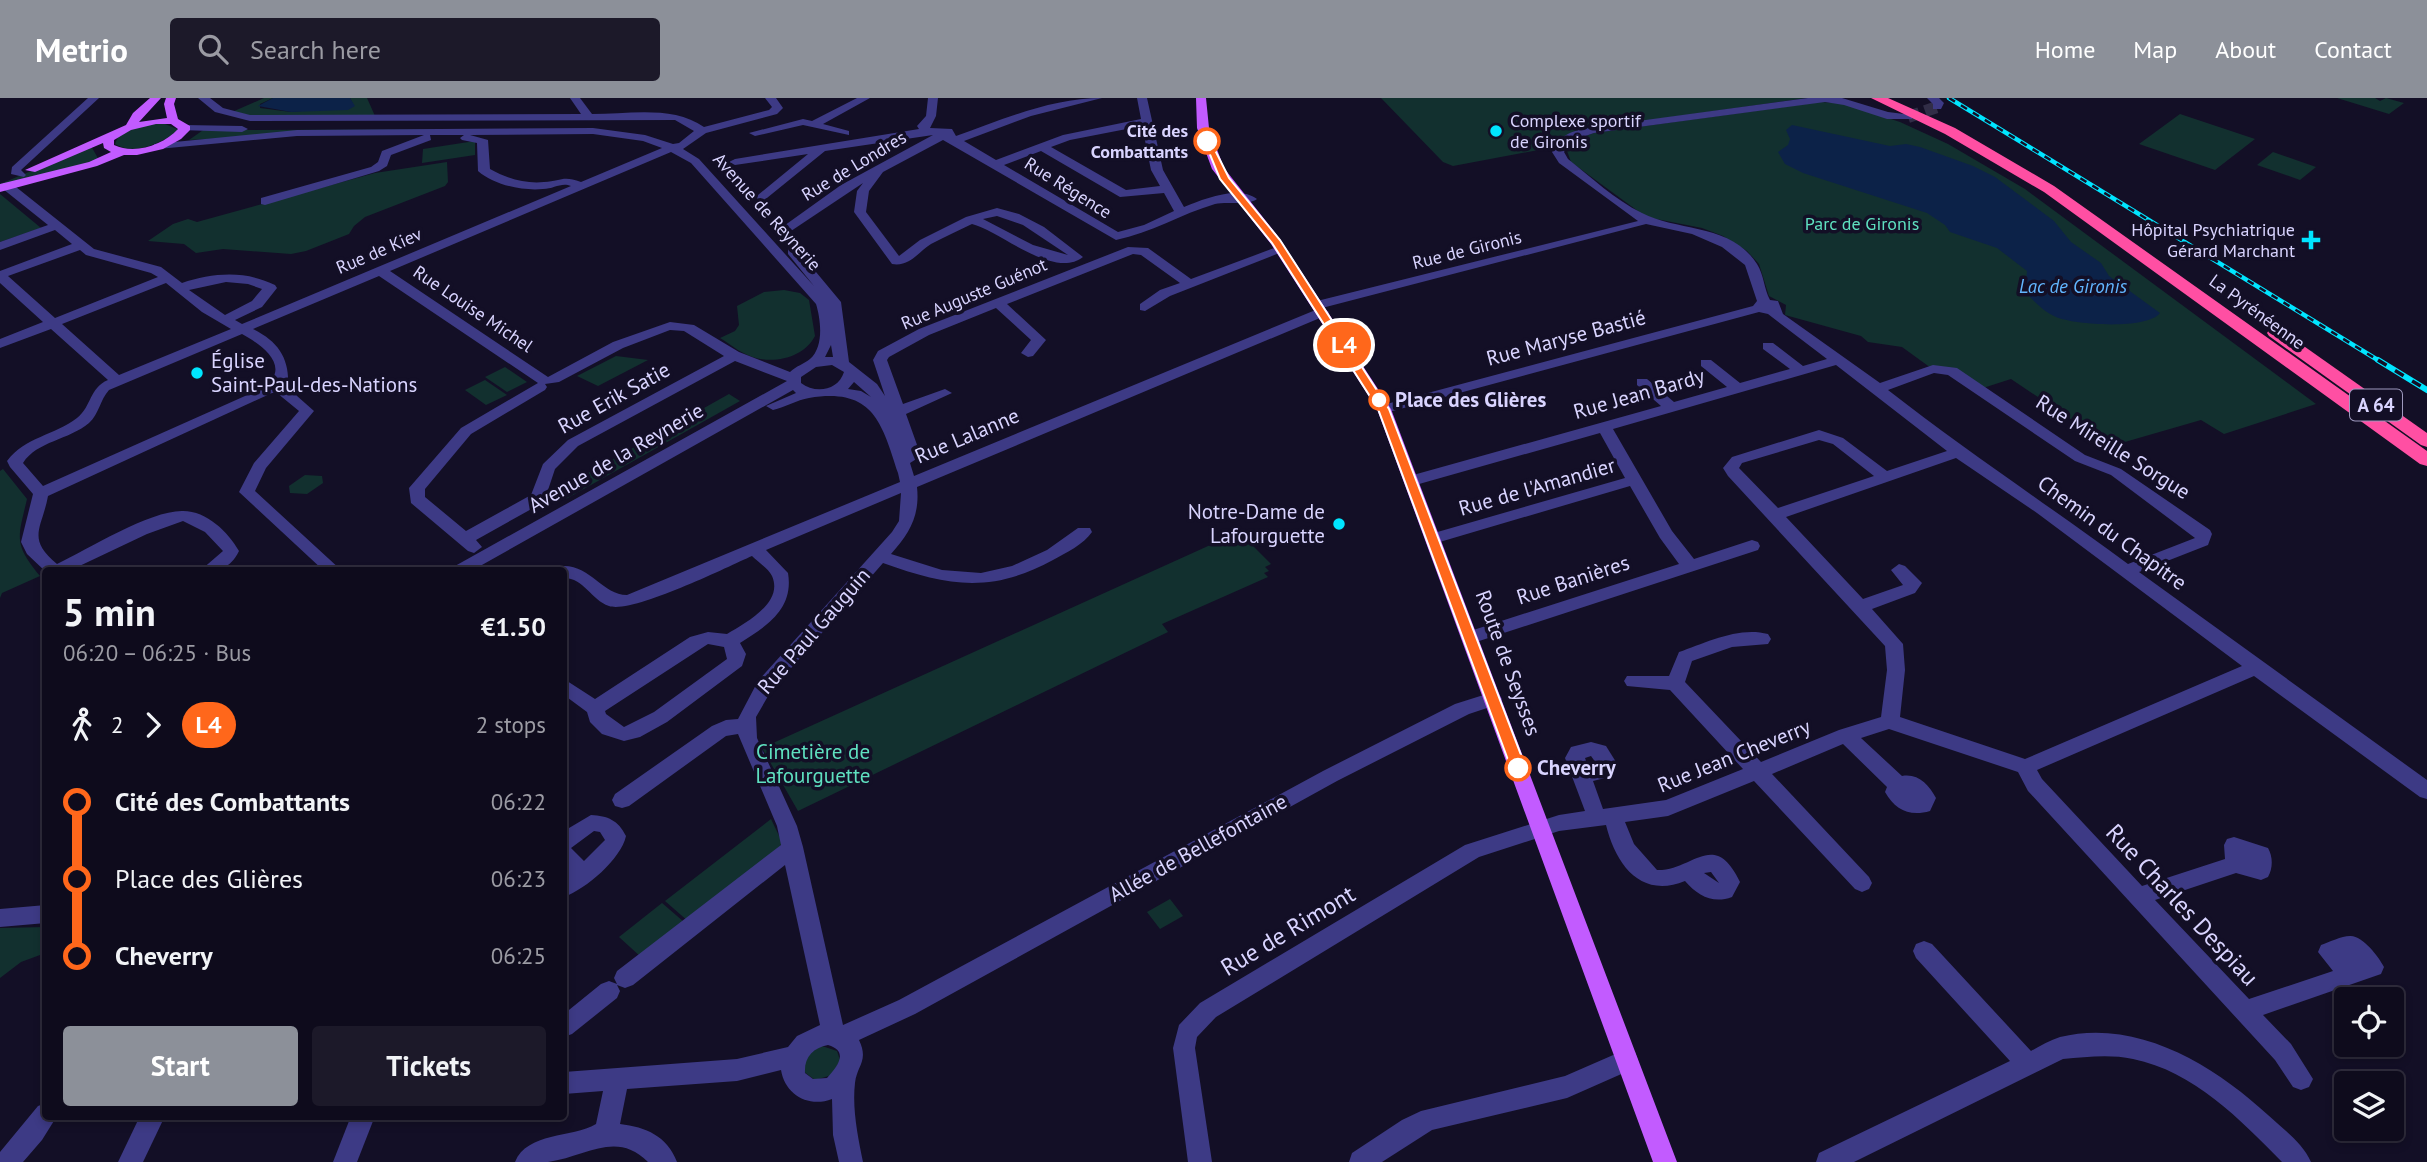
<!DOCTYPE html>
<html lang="en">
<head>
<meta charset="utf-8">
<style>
	:root { --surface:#0e0b1c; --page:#1c1929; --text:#f1f3f6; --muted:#9b9ba3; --line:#2e2b3b; --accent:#8c9099 }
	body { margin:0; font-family:"PT Sans",sans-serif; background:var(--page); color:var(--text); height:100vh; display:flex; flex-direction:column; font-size:26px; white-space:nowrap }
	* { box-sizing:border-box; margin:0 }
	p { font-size:23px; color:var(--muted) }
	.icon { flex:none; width:38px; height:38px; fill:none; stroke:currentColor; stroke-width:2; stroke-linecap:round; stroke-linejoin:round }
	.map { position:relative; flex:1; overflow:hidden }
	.panel { position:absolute; left:42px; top:469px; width:525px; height:553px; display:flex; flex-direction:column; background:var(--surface); border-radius:7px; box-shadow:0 4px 10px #0003,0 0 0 2px var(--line) }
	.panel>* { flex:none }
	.badge { padding:0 14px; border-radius:23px; font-size:24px; line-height:46px }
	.fabs { position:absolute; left:2334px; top:889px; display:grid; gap:14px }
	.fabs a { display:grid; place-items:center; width:70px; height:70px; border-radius:7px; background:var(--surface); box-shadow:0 4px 10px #0003,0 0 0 2px var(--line); font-size:35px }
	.map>.badge { position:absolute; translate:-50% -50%; box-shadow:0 0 0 4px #fff }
	.legs { display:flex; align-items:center; gap:10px; height:77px; padding:0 21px; font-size:23px }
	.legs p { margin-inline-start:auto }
	.headline { display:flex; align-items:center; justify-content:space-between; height:119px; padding:0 21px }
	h1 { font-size:38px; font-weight:700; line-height:52px }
	.cta { display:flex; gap:14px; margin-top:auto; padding:14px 21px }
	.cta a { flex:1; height:80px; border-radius:7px; background:var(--accent); color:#fff; font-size:28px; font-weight:700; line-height:80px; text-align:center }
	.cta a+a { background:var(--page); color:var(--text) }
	ul { padding:0 21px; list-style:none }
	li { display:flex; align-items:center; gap:24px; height:77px; font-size:26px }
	li i { display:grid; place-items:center; width:10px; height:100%; margin:0 9px; background:currentColor }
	li i::after { content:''; width:18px; height:18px; margin:-9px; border:5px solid; border-radius:50%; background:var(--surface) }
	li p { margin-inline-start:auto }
	li:first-child i { background:linear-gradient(#0000 50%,currentColor 0) }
	li:last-child i { background:linear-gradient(currentColor 50%,#0000 0) }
	header { display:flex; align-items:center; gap:42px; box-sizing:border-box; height:98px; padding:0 35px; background:var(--accent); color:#fff }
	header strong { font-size:33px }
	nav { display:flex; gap:38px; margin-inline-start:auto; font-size:24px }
	.search { width:490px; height:63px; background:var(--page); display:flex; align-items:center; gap:18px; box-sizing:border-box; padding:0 24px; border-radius:7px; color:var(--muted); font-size:26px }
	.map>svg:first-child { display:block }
</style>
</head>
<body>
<header>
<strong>Metrio</strong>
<div class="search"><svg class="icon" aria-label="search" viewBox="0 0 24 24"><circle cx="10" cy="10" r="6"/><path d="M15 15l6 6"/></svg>Search here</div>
<nav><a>Home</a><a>Map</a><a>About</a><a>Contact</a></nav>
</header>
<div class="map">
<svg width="2427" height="1064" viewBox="0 0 2427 1064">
	<rect width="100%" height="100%" fill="#130f26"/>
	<g fill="#12302f">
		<polygon points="264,0 273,0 260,6 260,10 291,14 354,8 350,0 367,0 375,18 259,19 232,14"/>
		<polygon points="1381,0 1807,0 1587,31 1552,42 1554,49 1453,68 1443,64"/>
		<polygon points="2337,0 2375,0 2380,3 2386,0 2404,5 2389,16"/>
		<polygon points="1821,4 1845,6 1900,24 1948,46 2025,91 2316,306 2224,336 2201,322 2111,348 2011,281 1983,290 1931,270 1902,249 1868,244 1861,238 1785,217 1786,207 1769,198 1759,166 1747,153 1723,138 1702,130 1646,119 1571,64 1566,50 1570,44 1594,35"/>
		<polygon points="2180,16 2255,41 2215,72 2139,46"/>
		<path d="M152,26H165L177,31V34C160,45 135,58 115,46L118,39L132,31Z"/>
		<polygon points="206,30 241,32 456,31 454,33 334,34 189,42"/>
		<polygon points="475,43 475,57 422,65 423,51"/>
		<polygon points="91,48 99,62 0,89 0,86"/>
		<polygon points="2273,54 2316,69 2300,82 2257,67"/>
		<polygon points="447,64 448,84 445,88 365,119 354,128 349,136 306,153 291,156 223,151 196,155 184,146 148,143 173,126 188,121 197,124 375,75"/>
		<polygon points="0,96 41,130 0,144"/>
		<path d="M784,192L800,195L809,202L815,238C804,260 772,267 750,258C739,254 730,246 720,240L735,233L739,227L737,208L764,194Z"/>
		<polygon points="616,258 648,262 598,288 577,278"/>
		<polygon points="505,269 527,284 507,294 485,279"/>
		<polygon points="485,282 507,297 486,307 465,292"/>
		<polygon points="729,296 740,303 566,401 556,393"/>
		<path d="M3,371L27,401C18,440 13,445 40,478L2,495L0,500V373Z"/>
		<polygon points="305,377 322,378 323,385 307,396 290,395 289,388"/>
		<polygon points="1239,434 1271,466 1265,469 1269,473 1264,475 1268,479 1162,526 1168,534 798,713 762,650"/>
		<polygon points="771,721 782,744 778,752 689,824 665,803"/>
		<polygon points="1170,801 1183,818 1160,831 1147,814"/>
		<polygon points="662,805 684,824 641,859 619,839"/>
		<polygon points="46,829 40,857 21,864 0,880 0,830"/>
		<path d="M822,948L837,953L840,962L832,977L815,982L803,973C804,959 810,954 822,948Z"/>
	</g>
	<g fill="#0c2248">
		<polygon points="273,0 350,0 355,8 348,12 291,14 258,8"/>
		<path d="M1792,27L1890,48L1906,46L1920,49L1973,68L1995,79L2054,123L2071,144L2101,165L2109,178L2160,215C2147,232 2075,227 2056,219C2044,214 2035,204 2026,195L2029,191L2026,185L2027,173L1997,150L1950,134L1945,127L1927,115L1803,75L1785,66L1778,54L1788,47L1790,41L1786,32Z"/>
	</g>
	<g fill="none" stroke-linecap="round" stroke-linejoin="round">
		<polyline stroke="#312d47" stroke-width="12" stroke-dasharray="12 6" stroke-linecap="butt" points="1908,19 1937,9"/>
		<g fill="#3d3a85" fill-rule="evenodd">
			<polygon points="88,0 99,0 21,72 26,77 24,79 11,76 12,69"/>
			<path d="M198,0H210L223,10L250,17L581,16L570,0H580L592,16C629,16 673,7 704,29L769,12L772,9L765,0H776L783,10L777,16L706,35L683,51L699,61L814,188L788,156V150H796L841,204L849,264L877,286L885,298L873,262L878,253L919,231L1128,149L1148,150L1191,181L1277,149H1285L1287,152L1170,198L1145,213L1140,212V206L1160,192L1180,185L1141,157L1133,156L1007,206L1046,242L1033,258L1028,259L1021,255L1031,242L996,210L929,237L889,259L887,262L903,306L945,291L952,295L906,316L921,358L910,365L914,378L1318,211L1311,207L1313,204L1638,123L1559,65L1552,54C1559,35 1576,32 1594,29L1808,0H1842L1888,14L1912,17V21H1887L1844,7L1825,4L1594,35L1571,43L1564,54L1568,61C1591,79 1615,102 1642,115C1678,134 1731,125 1757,166C1764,177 1764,191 1770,202L1778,203L1783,216L1880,285L1933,267L1957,270L2085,357L2121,371L2210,432L2212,436L2208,447L2139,474L2427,682V701L2420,699L2254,578L2037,672L2042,681L2142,788L2225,761L2224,747L2227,741L2234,739L2268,750C2273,759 2273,770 2268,779L2261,782L2236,775L2155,802L2249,901L2333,873L2318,854L2321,847C2330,844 2341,838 2350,838C2362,837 2379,859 2384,869L2381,876L2263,917L2291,946L2313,981L2309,989L2301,992L2293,989L2275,962L2028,693L2018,674L1889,631L1861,640L1902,678C1918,675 1929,687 1936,700L1930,713C1910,719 1895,712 1885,694L1887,689L1843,646L1772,676L1869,779L1872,785L1869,791L1862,794L1855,791L1754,683L1668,718L1625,724L1634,746L1657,772C1693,773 1714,730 1740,784L1732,799C1713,806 1698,798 1685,783C1641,801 1616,767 1606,727L1559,733L1479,759L1216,919L1197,939L1195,950L1212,1064H1188L1173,950L1179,927L1200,905L1465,747L1559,717L1585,713L1565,660L1571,649L1591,644L1606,648L1616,664L1609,679L1593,683L1603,711L1666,702L1743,671L1670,592L1627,588L1624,583L1627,578H1669L1679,554C1705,545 1739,528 1768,536L1771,541L1768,546L1732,549L1692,563L1685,584L1761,664L1839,632L1881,619L1887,572L1885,548L1728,378L1723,370L1732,359L1819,332L1843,340L1887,373L1947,353L1836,267L1613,331L1672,433L1694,461L1752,442L1758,444L1760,448L1758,452L1470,546L1464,545L1461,540L1464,535L1679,466L1660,440L1630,388L1433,446L1425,441L1427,437L1625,380L1600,335L1412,388L1404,383L1406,379L1661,308L1637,287V281H1647L1674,304L1727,289L1701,268V262H1711L1740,285L1790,271L1763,251V245H1773L1803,268L1827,261L1768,216L1759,214L1389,314H1379L1377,311L1379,308L1753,208L1757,203L1745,167L1722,149L1692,136L1646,126L1322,210L1329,214L1327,217L917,389C920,417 910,435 891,456L942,472L981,475L1012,468L1047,452L1078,430H1090L1092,434C1084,446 1066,455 1053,462C991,496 947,488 883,465L771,593L756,619L757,640L797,728L803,749L843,927L899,902L1323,673L1455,606L1493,594L1499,596L1502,601L1499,606L1469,616L1337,683L915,916L859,942C869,963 857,967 855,985C852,1011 858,1039 863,1064H839L833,1037L832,1001C809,1010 785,997 781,972L737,983L627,991L620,1026C646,1029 667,1038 677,1064H648C616,1032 586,1059 548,1064C537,1064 525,1064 515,1064C527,1034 572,1040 596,1026L603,993L564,996V974L737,961L788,949L797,938L820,927L785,767L633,887L625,890L617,887L620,893L617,900L572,936L564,939V916L601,886L609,883L617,886L614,880L617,873L781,747L777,728L738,636L726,638L629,708L622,710L615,708L612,702L615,696L712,628L726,622L738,621L758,583L892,434L899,423L901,395L766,452L788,475C794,511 767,528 740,545L746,556L742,568L667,624L640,639L624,643L602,636L590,624L587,614L564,597V581L595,601L690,539L708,534L727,536C745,525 784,505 772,478C769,471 758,464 752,458C725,470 632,516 609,508C591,502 584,480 564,480V472H557L564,468C591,468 603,497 627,497L900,384L898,375C882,326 874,289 809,300C797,302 785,309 773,312L766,308L796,295L793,292L473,472H453L455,468L787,283L735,263L578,348L555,371L544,404L476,442L482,449L474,455L468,453L411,405L409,390L461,330L538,285L379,178L253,231C279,244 290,261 288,290L314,313L266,370L255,393L341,472H323L239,394L254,365L299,313L277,295H272L48,398C42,431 26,440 57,466C88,451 151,412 183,413C207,413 228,434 239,453C230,471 220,472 201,472L223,453L205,434L183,423L147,436L71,472L46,474L27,456L21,444L33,396L10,369L7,363C25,339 55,337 77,320C92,308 89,290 108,282L51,231L0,250V241L43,224L0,185V173L72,146L55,132L0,152V144L48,127L3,91V85H11L94,151L161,169L182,185C212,175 245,172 275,187L277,190L262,209L235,222L242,226L571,88C561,84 554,91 543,91C522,93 494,87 478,73L477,45L462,42L460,40L464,37H430L431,42L391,57L387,68L379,73L265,107L261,106V100L371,69L378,64L382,53L424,37L297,38L158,51L154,50V46L297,32L593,30L645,37L673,46L679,45L694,33L675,22L250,23L215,14ZM593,36L643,43L662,50L581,84C563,77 561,83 544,84C525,86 506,80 490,71L488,42L470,37ZM671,54L691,65L816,206C821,222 824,249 810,261C804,266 796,268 790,274L739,254L694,227L670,224L613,244L548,279L390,173ZM80,152L86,157L151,175L158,179L55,220L8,178ZM226,184L248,186L262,191L252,203L225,217L189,192ZM166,185L202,214L231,231L119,277L62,226ZM670,232L684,233L724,258L568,342L543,366L531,397L466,433L425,399V391L471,336L545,292L547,289L545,286L559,284L623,250ZM242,236C255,243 284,261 273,280C270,286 260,290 254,294L43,388L23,365C37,343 69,342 89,325C99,316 100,302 109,292ZM831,247L833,259H825ZM832,267L844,274C838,293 815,296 801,285V279L816,269ZM1934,275L1948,277L2075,363L2111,377L2195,440L2128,466C2048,407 1966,353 1888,292ZM854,284L871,299L861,293L848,291ZM1819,342L1833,346L1874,378L1778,410L1739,370L1742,365ZM1956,360L2037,415L2242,568L2025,661L1900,619L1905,572L1903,546L1872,511L1915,495L1922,485L1905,468L1899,466L1891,472L1903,487L1863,501L1786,419ZM708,546L724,549L727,561L654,614L624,629L606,616L605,613ZM1591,658L1596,665L1588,668L1585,660ZM1711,774L1719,785L1704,775ZM828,947C849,953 838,968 827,980L813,981L805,975C804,959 813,950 828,947Z"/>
			<polygon points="857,0 870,0 823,26 849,33 849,37 803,27 755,38 749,35 803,21 812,23"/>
			<path d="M928,0H938L936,18L930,30L952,31L956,38C1003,21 1052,0 1102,0L1031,18L964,43L996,62L1063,37L1141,21L1137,0H1147L1163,72L1184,109C1204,101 1238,87 1257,101C1248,108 1227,103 1215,106C1181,116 1151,135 1116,142L943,42L883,74L869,93L866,114L899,158L920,142L966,119L997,110L1019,116L1044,129L1083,159C1054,182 1000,133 972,126C958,133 944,139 931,146C918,154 910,169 892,166L854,114L857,93L863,85L791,133L787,134L781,130L841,87L933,37L825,53L762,104L756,100L758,97L808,56L735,67L729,64L735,61L919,31L917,28L926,18ZM1142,28L1151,72L1160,88L1126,92L1051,49L1070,42ZM1041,53L1120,99L1164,95L1174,113L1144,127L1118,134L1004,67ZM997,118L1023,127L1068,157L1033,147L983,121Z"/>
			<polygon points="1927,0 1939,0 1944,5 1941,11 1933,11 1933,6"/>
			<polygon points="184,27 242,28 248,31 242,34 180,32 180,28"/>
			<path d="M591,717C608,718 618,722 626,738C621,761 586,791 564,799V778L569,774L564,769V733ZM594,733L600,734L605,742L584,763L571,750Z"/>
			<polygon points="46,807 46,825 0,829 0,811"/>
			<path d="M1924,843L1932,846L2031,953C2040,948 2050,942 2060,939C2137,920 2214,967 2268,1017C2283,1031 2303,1045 2311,1064H2282C2241,1022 2193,973 2133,961C2110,956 2086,959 2063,961L1854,1064H1816L1819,1055L2010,963L1916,860L1913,853L1916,846Z"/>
			<polygon points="1627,951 1635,954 1638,962 1635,970 1567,1000 1432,1032 1382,1064 1349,1064 1352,1055 1402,1022 1421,1013 1565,978"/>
			<polygon points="46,1005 46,1018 57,1018 42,1042 23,1064 0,1064 0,1054 38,1008"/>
			<polygon points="140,1018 164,1020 143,1064 118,1064"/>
			<polygon points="351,1018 375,1018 357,1064 333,1064"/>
		</g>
		<g fill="#c25bff" fill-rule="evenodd">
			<path d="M150,0H161L139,24L167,20L164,6L166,0H176L174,6L178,21L190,28V32L181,41L163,51L137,57H124L97,68L0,94V86L89,64L111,54L104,50L103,45L35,74L25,72L126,27L133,15ZM156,26H171L178,31C163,47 135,57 114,47V42L131,32Z"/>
			<polygon points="1196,0 1206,0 1209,30 1224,70 1280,141 1391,311 1677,1064 1653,1064 1377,311 1271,146 1212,71 1197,30"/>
		</g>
		<g fill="#ff4fa3" fill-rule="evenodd">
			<polygon points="1871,0 1888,0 1955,30 2054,88 2427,353 2427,368 2420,366 2044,94 1945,36"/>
			<polygon points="2275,230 2281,232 2427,335 2427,349 2421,347 2269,238 2267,235 2269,232"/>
		</g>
		<g stroke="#00e5ff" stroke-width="4.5">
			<polyline id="rail-far1" points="1949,0 2381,264"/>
		</g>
		<g stroke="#00e5ff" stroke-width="6">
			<polyline id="rail" points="2378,262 2427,292"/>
		</g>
		<use href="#rail-far1" stroke="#130f26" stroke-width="2.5" stroke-dasharray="7" stroke-linecap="butt"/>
		<use href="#rail" stroke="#130f26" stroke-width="3.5" stroke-dasharray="10" stroke-linecap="butt"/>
	</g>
	<polygon fill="#ff671b" stroke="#fff" stroke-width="2" points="1204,42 1210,42 1229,80 1280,142 1389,311 1526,670 1523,674 1518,676 1511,670 1378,311 1272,145 1220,81"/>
	<g fill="#00e5ff" stroke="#130f26" stroke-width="2.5">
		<circle cx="1496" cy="33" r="7"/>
		<path d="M2307.5 131.5h7v7h7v7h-7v7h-7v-7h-7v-7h7z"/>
		<circle cx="197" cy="275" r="7"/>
		<circle cx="1339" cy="426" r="7"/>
	</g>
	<g fill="#fff" stroke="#ff671b" stroke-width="3.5">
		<circle cx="1207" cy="43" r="12"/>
		<circle cx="1379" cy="302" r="9"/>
		<circle cx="1518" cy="670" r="12"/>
	</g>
	<g text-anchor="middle" stroke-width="7" stroke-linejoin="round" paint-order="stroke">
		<g font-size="18" fill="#d9d4ff" stroke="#130f26" text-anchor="start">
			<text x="1510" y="29">Complexe sportif<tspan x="1510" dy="21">de Gironis</tspan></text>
			<text x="2295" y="138" text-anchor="end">Hôpital Psychiatrique<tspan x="2295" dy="21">Gérard Marchant</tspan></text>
		</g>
		<g font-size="18" font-weight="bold" fill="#d9d4ff" stroke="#130f26" text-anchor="end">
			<text x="1188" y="39">Cité des<tspan x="1188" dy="21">Combattants</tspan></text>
		</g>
		<g font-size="18" fill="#d9d4ff" stroke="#130f26">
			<text transform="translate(854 68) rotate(-31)" y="6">Rue de Londres</text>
			<text transform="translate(1068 90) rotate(32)" y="6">Rue Régence</text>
			<text transform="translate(767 114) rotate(48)" y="6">Avenue de Reynerie</text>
			<text transform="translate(1467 152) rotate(-14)" y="6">Rue de Gironis</text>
			<text transform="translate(379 153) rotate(-23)" y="6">Rue de Kiev</text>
			<text transform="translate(974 196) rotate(-23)" y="6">Rue Auguste Guénot</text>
			<text transform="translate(473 211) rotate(34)" y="6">Rue Louise Michel</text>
			<text transform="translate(2257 214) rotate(36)" y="6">La Pyrénéenne</text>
		</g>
		<g font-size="18" fill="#5fe0c0" stroke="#130f26">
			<text x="1862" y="132">Parc de Gironis</text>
		</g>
		<g font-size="19" font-style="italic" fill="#62b6ff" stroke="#130f26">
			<text x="2073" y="195">Lac de Gironis</text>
		</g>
		<rect fill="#130f26" stroke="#9e99be" stroke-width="2" x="2350" y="291.5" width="52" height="31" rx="5"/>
		<g font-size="19" font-weight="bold" fill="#d9d4ff">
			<text x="2376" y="314">A 64</text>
		</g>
		<g font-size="21" fill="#d9d4ff" stroke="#130f26">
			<text transform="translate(1566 240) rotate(-15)" y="7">Rue Maryse Bastié</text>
			<text transform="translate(1639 296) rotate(-16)" y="7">Rue Jean Bardy</text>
			<text transform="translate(614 300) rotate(-29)" y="7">Rue Erik Satie</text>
			<text transform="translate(967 338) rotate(-23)" y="7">Rue Lalanne</text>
			<text transform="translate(2113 349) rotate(32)" y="7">Rue Mireille Sorgue</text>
			<text transform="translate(616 360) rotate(-30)" y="7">Avenue de la Reynerie</text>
			<text transform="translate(1537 389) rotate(-16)" y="7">Rue de l'Amandier</text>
			<text transform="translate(2112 435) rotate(36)" y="7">Chemin du Chapitre</text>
			<text transform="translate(1573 482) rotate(-18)" y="7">Rue Banières</text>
			<text transform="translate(814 533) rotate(-49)" y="7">Rue Paul Gauguin</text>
			<text transform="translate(1508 565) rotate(70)" y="7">Route de Seysses</text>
			<text transform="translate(1734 658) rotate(-22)" y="7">Rue Jean Cheverry</text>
			<text transform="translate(1198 750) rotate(-29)" y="7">Allée de Bellefontaine</text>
		</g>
		<g font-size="21" fill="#d9d4ff" stroke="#130f26" text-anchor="start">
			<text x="211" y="270">Église<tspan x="211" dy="24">Saint-Paul-des-Nations</tspan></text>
			<text x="1325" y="421" text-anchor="end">Notre-Dame de<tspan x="1325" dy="24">Lafourguette</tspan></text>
		</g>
		<g font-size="21" font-weight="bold" fill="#d9d4ff" stroke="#130f26" text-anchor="start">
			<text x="1395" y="309">Place des Glières</text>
			<text x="1537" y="677">Cheverry</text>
		</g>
		<g font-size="21" fill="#5fe0c0" stroke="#130f26">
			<text x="813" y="661">Cimetière de<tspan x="813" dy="24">Lafourguette</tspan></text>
		</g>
		<g font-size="24" fill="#d9d4ff" stroke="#130f26">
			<text transform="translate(2182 807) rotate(47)" y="8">Rue Charles Despiau</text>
			<text transform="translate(1288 833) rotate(-31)" y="8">Rue de Rimont</text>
		</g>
	</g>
</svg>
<div class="fabs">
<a><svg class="icon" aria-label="locate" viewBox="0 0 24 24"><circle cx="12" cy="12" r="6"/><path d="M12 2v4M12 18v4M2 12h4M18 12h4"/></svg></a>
<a><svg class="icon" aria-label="layers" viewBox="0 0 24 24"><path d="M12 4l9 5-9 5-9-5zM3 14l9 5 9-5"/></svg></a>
</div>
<b class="badge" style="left:1344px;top:247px;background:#ff671b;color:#fff">L4</b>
<section class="panel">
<div class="headline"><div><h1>5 min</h1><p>06:20 – 06:25 · Bus</p></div><b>€1.50</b></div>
<div class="legs"><svg class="icon" aria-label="walk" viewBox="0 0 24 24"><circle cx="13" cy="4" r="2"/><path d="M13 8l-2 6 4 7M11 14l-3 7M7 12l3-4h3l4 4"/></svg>2<svg class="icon" aria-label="forward" viewBox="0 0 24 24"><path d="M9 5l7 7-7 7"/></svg><b class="badge" style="background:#ff671b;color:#fff">L4</b><p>2 stops</p></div>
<ul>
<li><i style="color:#ff671b"></i><b>Cité des Combattants</b><p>06:22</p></li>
<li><i style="color:#ff671b"></i><span>Place des Glières</span><p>06:23</p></li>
<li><i style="color:#ff671b"></i><b>Cheverry</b><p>06:25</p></li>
</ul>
<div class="cta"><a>Start</a><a>Tickets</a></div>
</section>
</div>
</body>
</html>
